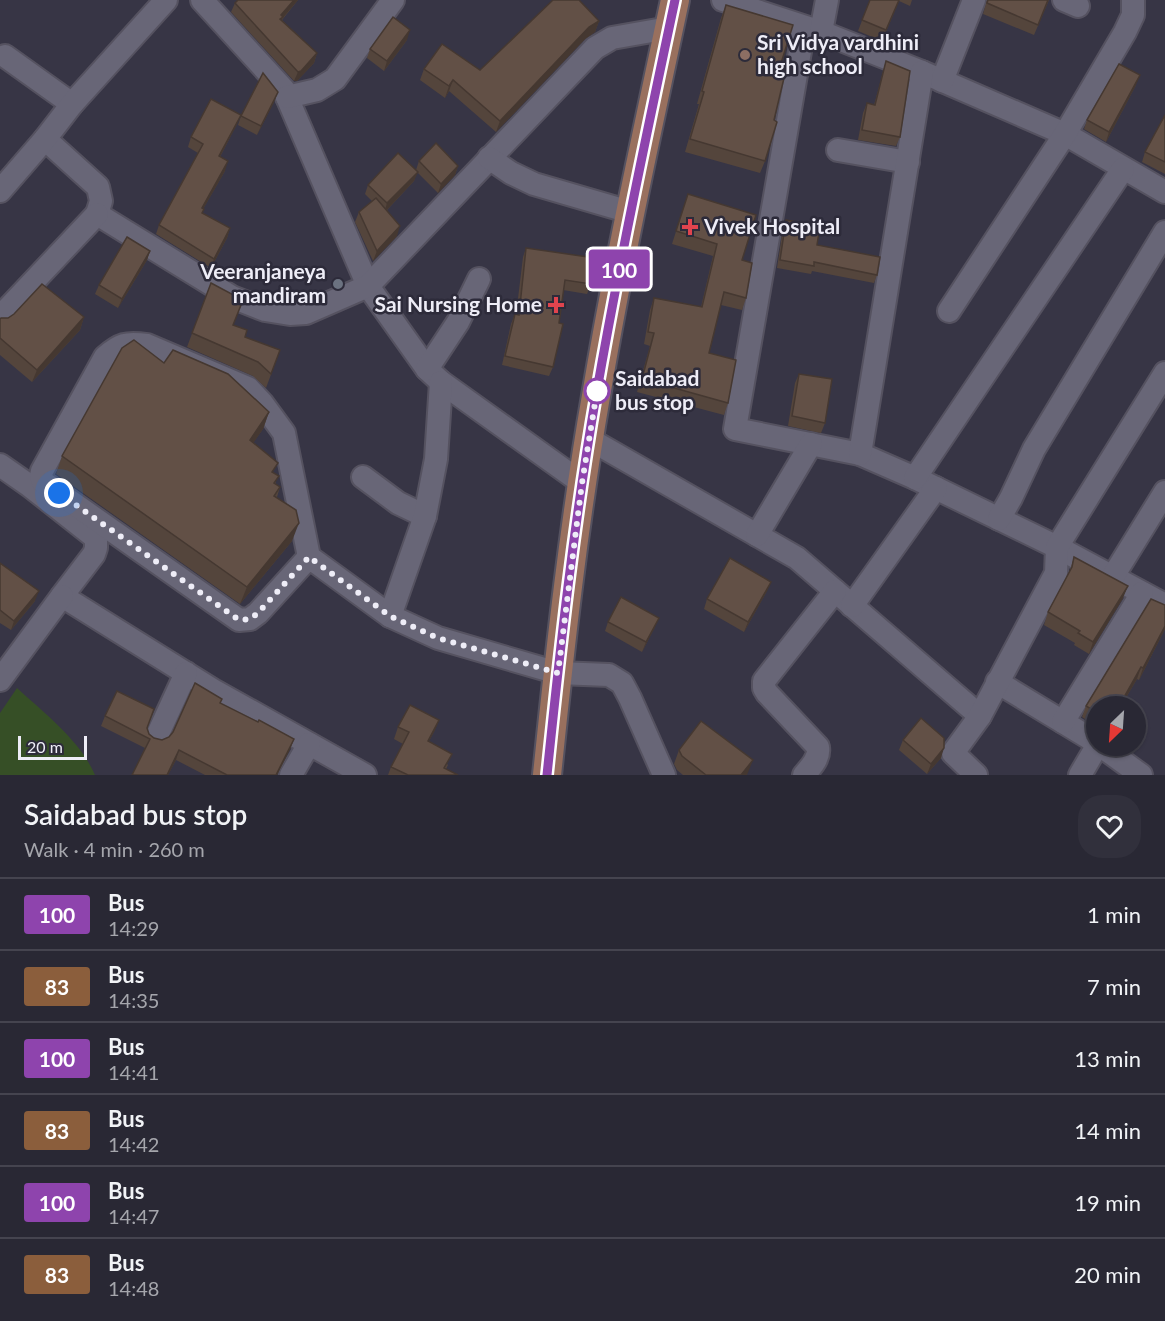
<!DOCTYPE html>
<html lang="en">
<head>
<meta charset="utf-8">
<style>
	:root { --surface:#292834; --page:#31303c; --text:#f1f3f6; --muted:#a5a6ac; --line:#45444f }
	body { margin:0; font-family:Lato,sans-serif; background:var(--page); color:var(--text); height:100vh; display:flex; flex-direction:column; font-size:22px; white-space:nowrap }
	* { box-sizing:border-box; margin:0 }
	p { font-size:20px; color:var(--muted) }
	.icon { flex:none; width:33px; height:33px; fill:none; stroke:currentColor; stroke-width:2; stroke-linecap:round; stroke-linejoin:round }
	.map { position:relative; height:775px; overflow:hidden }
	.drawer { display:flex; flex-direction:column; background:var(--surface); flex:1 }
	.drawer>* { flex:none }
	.badge { padding:0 12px; border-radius:4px; font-size:21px; line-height:39px }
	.needle { width:39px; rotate:205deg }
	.fabs { position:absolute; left:1086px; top:696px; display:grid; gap:12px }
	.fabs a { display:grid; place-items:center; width:60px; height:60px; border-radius:50%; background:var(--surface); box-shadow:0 2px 4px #0004,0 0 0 2px var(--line); font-size:30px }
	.scale { position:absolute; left:18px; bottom:15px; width:69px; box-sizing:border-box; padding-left:6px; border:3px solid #eeedf7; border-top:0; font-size:16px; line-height:21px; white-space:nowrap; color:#eeedf7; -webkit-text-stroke:4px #2d2b3a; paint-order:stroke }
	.you { position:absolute; width:30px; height:30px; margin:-15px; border:4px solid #fff; border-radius:50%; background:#1a73e8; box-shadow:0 0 0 9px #1a73e833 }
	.map>.badge { position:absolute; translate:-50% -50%; box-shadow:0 0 0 3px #fff }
	.round { display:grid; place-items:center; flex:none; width:63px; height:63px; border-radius:24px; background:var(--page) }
	.headline { display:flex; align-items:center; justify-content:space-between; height:102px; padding:0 24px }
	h1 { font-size:28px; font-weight:600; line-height:45px }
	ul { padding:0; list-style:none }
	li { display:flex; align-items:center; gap:18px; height:72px; padding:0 24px; border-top:2px solid var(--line) }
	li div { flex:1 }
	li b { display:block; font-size:22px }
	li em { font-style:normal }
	li .badge { min-width:66px; font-weight:700; text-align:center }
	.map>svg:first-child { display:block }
</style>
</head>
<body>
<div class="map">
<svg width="1165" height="775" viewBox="0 0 1165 775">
	<rect width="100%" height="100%" fill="#373545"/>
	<path fill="#364f26" d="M17,688C44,713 80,740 95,775H0V713Z"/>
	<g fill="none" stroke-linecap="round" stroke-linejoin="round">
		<g stroke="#555260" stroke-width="26">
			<g id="minor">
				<polyline points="202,0 284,90 368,286 427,369 441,382 582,483"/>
				<polyline points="723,0 821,32 922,72 1065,134 1165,192"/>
				<polyline points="1064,0 1078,6"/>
				<polyline points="804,28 735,429 860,454 915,478 1057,547 1165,605"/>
				<polyline points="821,32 827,0"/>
				<polyline points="5,56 72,104"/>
				<polyline points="942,81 974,0"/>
				<polyline points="287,97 317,90 335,79 393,0"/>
				<polyline points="45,139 98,187 101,201 97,214 232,297 265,310 290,314 306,313 368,286 595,48 612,38 669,28"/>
				<polyline points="838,150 908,162"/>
				<polyline points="489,158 511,173 534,184 630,212"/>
				<polyline points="0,191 45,139 72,104 166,0"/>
				<polyline points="949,311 1065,134 1125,32 1133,15 1133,0"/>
				<polyline points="0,317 97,214"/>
				<polyline points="427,369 458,322 479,279"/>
				<polyline points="589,439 797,558 980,716"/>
				<polyline points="860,454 922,72"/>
				<polyline points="0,465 30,486 96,538 96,548 94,554 62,596 213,690 365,775"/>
				<polyline points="363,477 398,503 425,516"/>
				<polyline points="915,478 1123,169"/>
				<polyline points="999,519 1011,498 1034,449 1165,232"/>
				<polyline points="757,535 811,444"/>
				<path d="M309,557L258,613L250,619L239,620L43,482L41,476L42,471L105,357C120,344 126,342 147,345L248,388L262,403L284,433L309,557L390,616L438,638L558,673L609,675L622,683L630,698L664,775"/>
				<polyline points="1112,578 1165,492"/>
				<polyline points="852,606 936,488"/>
				<polyline points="390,616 425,516 436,459 441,382"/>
				<polyline points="0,680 62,596"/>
				<polyline points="997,682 1096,742"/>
				<polyline points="1063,722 1142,593"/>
				<polyline points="157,736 186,673"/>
				<polyline points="1101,746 1141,775"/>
				<polyline points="291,775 309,744"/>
				<path d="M804,775C811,767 820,758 818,747L767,693L764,688V681L835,591"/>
				<polyline points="976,775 953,753 980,716 1056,573 1057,547 1165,373"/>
				<polyline points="1080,775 1097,746"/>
			</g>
		</g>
		<g stroke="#555260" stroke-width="32">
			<path id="major" d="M547,775C560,649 574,522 596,396C618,264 647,132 675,0"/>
		</g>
		<use href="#minor" stroke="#686677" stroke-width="22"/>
		<use href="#major" stroke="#99705e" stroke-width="28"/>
	</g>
	<g fill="#54453c">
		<polygon points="298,0 282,20 317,53 314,63 297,81 294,81 231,12 235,3"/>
		<polygon points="870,0 912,0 910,6 899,1 882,41 858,31"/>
		<polygon points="987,0 1049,0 1034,35 983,14"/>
		<polygon points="726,5 777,76 774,120 765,161 760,173 685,152 699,104 697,104 721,18"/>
		<polygon points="599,21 595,32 585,39 496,132 449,91 445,98 420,80 424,69 480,70"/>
		<polygon points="407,40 384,71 367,58 370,49"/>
		<polygon points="886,61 900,137 896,146 858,140 863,113 867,103 874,105"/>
		<polygon points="1136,85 1106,142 1084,129 1087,120"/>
		<polygon points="274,102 257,135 238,125 241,116"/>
		<polygon points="1165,115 1165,174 1142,162 1145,152"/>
		<polygon points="237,124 220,157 225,171 203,209 203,213 230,228 227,238 211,268 156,234 159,225 198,153 188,147 191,137"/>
		<polygon points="419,161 458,166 455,175 438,193 417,172 414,181 387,210 397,236 373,261 355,222 359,212 372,201 365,194 368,185 416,170"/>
		<polygon points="688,194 742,260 746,298 742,310 721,305 709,353 728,403 724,415 637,392 650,346 644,344 650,310 654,298 701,307 713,256 672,244"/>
		<polygon points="786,220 817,245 877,275 874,283 812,271 811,274 777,268 783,228"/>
		<polygon points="526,248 591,284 587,294 563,290 553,367 549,376 502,365 511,324 515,314 516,315 523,257"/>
		<polygon points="150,251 147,260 118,308 95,294 99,285"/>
		<polygon points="211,283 233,325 245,337 280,350 266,388 253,376 187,347"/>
		<polygon points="84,317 80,330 32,382 0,355 0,319"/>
		<polygon points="164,363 269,412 263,429 253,443 274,474 276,484 280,487 277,497 292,541 240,604 56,474 62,456"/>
		<polygon points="799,374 825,423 821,433 788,426 795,383"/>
		<polygon points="1074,557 1123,598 1089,654 1074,645 1075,643 1044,625 1048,612 1069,574"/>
		<polygon points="0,563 35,601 11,630 0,623"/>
		<polygon points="771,582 767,591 744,632 704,609 707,599"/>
		<polygon points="1164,605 1165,605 1165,629 1139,680 1137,679 1121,706 1096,706 1096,727 1082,717 1086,706"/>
		<polygon points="608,622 655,627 642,652 605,631"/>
		<polygon points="222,699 220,703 294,739 290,749 277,775 205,775 176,760 168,775 132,775 145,748 101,726 105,716 147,728 149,734 154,738 162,740 169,737"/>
		<polygon points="439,720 434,732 429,741 448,765 446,769 458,775 388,775 391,767 403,744 394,739 398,727"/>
		<polygon points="903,740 941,758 927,774 899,750"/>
		<polygon points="679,750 747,775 683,775 677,770 674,764"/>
	</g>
	<g fill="#453831">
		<polygon points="294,0 298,0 282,19 279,26 281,15"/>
		<polygon points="599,21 595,32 585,39 496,132 500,121 589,27"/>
		<polygon points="410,30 407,40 384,71 387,61"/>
		<polygon points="317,53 314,63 297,81 294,81 298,72"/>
		<polygon points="1140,75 1136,85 1106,142 1109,132"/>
		<polygon points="453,80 449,91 445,98 449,86"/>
		<polygon points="278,92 274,102 257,135 261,126"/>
		<polygon points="241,115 237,124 215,166 219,156"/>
		<polygon points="228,161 225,171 198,218 202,208"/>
		<polygon points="458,166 455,175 438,193 441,184"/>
		<polygon points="418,172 414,181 384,213 387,203"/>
		<polygon points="400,226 397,236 373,261 377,251"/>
		<polygon points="230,228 227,238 211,268 214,259"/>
		<polygon points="150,251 147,260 118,308 122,299"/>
		<polygon points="84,317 80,330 32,382 37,370"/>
		<polygon points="269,412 263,429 243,458 250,440"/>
		<polygon points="299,523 292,541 240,604 247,587"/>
		<polygon points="771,582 767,591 744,632 748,622"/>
		<polygon points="1128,586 1123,598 1089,654 1093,642"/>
		<polygon points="39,591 35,601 11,630 14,621"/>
		<polygon points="659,618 655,627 642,652 646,642"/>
		<polygon points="1165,626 1165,629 1139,680 1143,668"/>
		<polygon points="1141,667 1137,679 1121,706 1119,706"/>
		<polygon points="439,720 434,732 423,752 428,741"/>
		<polygon points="294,739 290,749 277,775 276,775"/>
		<polygon points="944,748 941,758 927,774 931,764"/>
		<polygon points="179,750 176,760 168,775 167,775"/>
		<polygon points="753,760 747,775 741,775"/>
	</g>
	<g fill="#625046" stroke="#453831" stroke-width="1.5">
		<polygon points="238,0 294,0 281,15 283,17 280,19 317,53 301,71 298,72 235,3"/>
		<polygon points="553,0 579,0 599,21 589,27 500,121 453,80 449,86 424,69 442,44 480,70"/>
		<polygon points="870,0 899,0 886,30 862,20"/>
		<polygon points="988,0 1048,0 1038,25 987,3"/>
		<polygon points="726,5 793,25 777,76 784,78 774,120 777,122 765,161 690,139 704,92 702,91"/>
		<polygon points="393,17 410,30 387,61 370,49"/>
		<polygon points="886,61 910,71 900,137 862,130 867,103 875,105"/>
		<polygon points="1119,64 1140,75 1109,132 1087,120"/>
		<polygon points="263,73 278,92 261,126 241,116"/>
		<polygon points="211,99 241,115 219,156 228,161 202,208 204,209 202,213 230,228 214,259 159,225 203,144 191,137"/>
		<polygon points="1165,115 1165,162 1145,152"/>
		<polygon points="436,143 458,166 441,184 419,161"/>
		<polygon points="398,153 418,172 387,203 368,185"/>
		<polygon points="688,194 756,215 742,260 752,263 746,298 724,292 709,353 736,360 728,403 642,379 654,333 648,332 654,298 702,307 717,244 676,231"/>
		<polygon points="376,198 400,226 377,251 359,212"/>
		<polygon points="786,220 820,226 817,245 880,257 877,275 814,262 814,266 780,260"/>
		<polygon points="127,237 150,251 122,299 99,285"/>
		<polygon points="526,248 595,258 591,284 565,280 559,323 563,324 553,367 505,356 515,314 519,315"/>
		<polygon points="211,283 243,300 233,325 247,330 245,337 280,350 271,374 258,362 192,333"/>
		<polygon points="42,284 84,317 37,370 0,338 0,319 1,318 8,318 14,314"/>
		<polygon points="134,340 164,363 173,350 228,374 269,412 250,440 278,463 272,472 279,476 274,483 280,487 274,496 296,510 299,523 247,587 62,456 122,348"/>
		<polygon points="799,374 832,379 825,423 792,416"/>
		<polygon points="1074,557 1128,586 1093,642 1078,633 1080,631 1048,612 1072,567"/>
		<polygon points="730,558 771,582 748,622 707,599"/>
		<polygon points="0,563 39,591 14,621 0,610"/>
		<polygon points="621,597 659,618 646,642 608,622"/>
		<polygon points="1151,599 1165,605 1165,626 1143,668 1141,667 1119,706 1096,706 1096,712 1086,706"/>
		<polygon points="195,683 222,699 220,703 258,722 259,720 294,739 276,775 227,775 179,750 167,775 132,775 150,739 105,716 117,691 154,709 147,728 149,734 154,738 162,740 169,737 173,732"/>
		<polygon points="410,705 439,720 428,741 452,754 444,768 458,775 408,775 391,767 409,732 398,727"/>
		<polygon points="921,718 944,738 944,748 931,764 903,740"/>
		<polygon points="701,721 753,760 741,775 706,775 682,756 679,750"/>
	</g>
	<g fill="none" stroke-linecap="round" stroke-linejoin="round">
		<g stroke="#fff" stroke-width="14">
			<path id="line" d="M547,775C560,649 574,522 596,396C619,264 647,132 675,0"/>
		</g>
		<use href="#line" stroke="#8e44ad" stroke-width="9"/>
		<polyline stroke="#eeedf7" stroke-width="6" stroke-dasharray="0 10.8" points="59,493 239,620 250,619 258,613 309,557 390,616 438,638 558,673 582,483 597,391"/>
	</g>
	<circle fill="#8d6e63" stroke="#2d2b3a" stroke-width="2" cx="745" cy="55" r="6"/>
	<g fill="#e0444e" stroke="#2d2b3a" stroke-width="2">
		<path d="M687 218h6v6h6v6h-6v6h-6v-6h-6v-6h6z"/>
		<path d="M553 296h6v6h6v6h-6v6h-6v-6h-6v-6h6z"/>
	</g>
	<circle fill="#6b7280" stroke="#2d2b3a" stroke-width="2" cx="338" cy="284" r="6"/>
	<circle fill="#fff" stroke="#8e44ad" stroke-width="3" cx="597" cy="391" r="12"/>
	<g text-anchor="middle" stroke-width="5" stroke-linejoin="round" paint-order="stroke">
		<g font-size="21" font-weight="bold" fill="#eeedf7" stroke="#2d2b3a" text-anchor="start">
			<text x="757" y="50">Sri Vidya vardhini<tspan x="757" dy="24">high school</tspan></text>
			<text x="704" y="234">Vivek Hospital</text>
			<text x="326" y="279" text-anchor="end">Veeranjaneya<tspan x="326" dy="24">mandiram</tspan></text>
			<text x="542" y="312" text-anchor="end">Sai Nursing Home</text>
		</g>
		<g font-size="21" font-weight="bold" fill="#eeedf7" stroke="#2d2b3a" text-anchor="start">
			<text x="615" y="386">Saidabad<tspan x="615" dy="24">bus stop</tspan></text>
		</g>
	</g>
</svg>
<div class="fabs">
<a><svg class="needle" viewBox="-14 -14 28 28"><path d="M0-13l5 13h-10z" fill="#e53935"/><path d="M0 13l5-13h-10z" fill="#a5a6ac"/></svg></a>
</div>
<div class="scale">20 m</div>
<div class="you" style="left:59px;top:493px"></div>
<b class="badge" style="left:619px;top:269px;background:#8e44ad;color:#fff">100</b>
</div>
<section class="drawer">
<div class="headline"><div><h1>Saidabad bus stop</h1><p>Walk · 4 min · 260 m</p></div><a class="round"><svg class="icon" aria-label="heart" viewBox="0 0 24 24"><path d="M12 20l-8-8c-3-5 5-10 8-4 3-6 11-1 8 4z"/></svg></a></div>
<ul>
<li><span class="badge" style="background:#8e44ad;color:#fff">100</span><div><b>Bus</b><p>14:29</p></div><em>1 min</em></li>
<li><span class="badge" style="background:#8b5e3c;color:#fff">83</span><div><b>Bus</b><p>14:35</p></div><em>7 min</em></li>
<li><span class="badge" style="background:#8e44ad;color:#fff">100</span><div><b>Bus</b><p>14:41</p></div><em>13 min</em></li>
<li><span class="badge" style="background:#8b5e3c;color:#fff">83</span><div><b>Bus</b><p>14:42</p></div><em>14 min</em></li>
<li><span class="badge" style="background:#8e44ad;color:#fff">100</span><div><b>Bus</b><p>14:47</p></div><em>19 min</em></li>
<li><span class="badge" style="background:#8b5e3c;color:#fff">83</span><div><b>Bus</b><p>14:48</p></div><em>20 min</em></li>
</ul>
</section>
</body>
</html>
